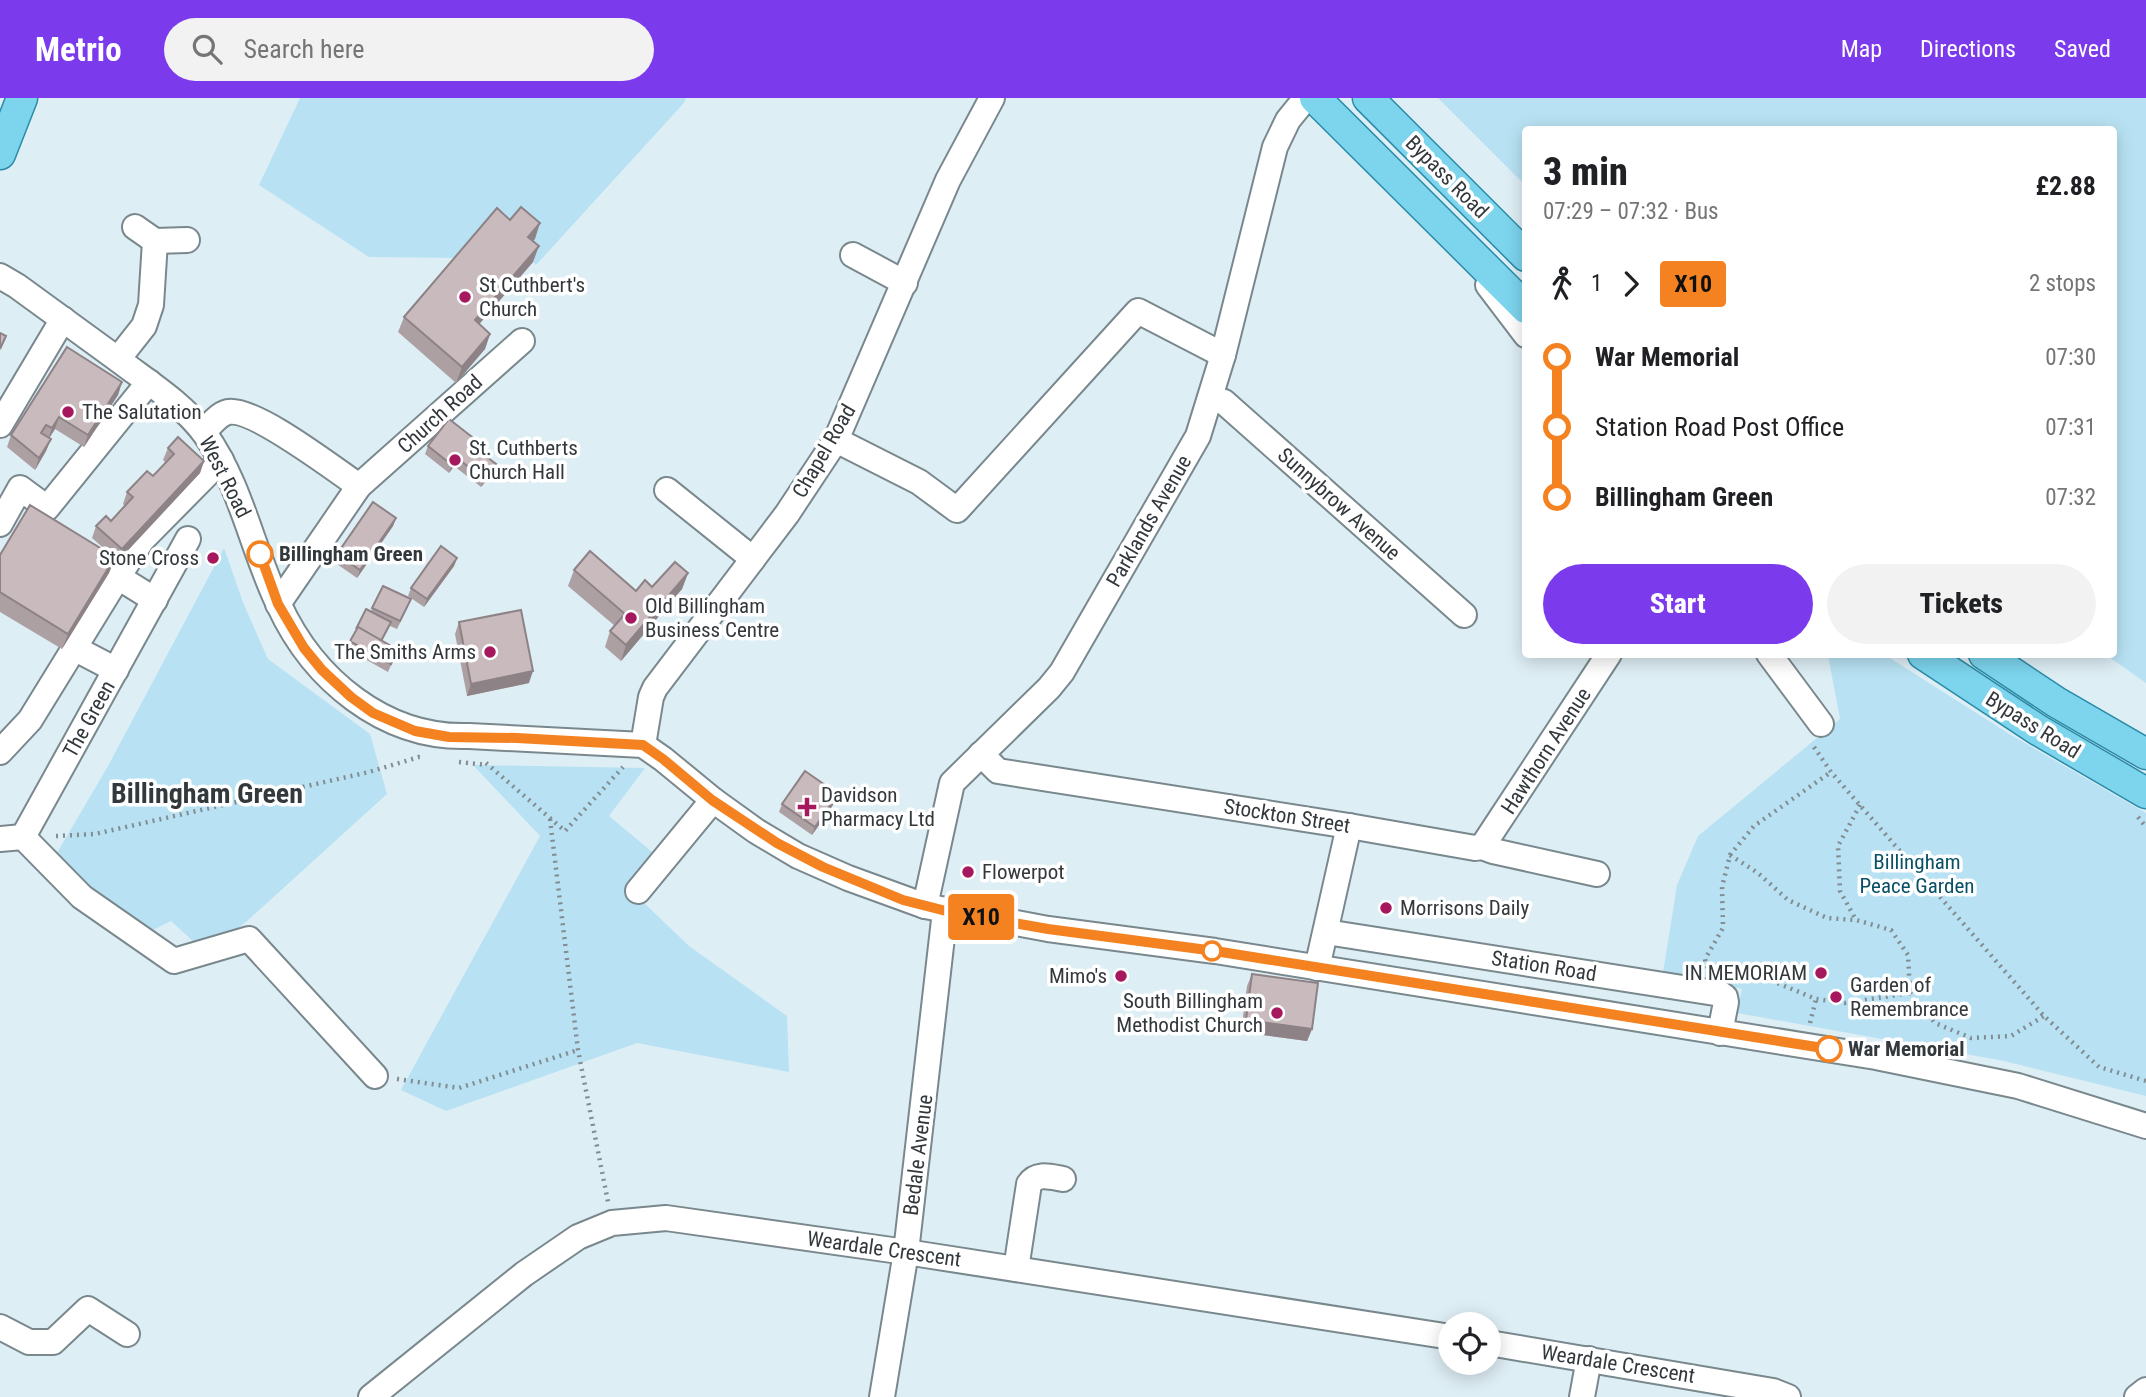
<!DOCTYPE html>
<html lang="en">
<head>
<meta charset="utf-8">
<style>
	:root { --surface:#fff; --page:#f2f2f2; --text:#202124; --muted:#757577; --accent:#7c3aed }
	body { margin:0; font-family:"Roboto Condensed",sans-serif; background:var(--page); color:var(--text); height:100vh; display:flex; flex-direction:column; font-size:26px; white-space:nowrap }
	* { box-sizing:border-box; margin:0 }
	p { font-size:23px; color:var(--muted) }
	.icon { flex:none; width:38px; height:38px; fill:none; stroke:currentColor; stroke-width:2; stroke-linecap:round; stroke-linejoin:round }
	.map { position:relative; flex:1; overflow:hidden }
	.details { position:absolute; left:1522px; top:28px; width:595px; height:532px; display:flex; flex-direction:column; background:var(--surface); border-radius:7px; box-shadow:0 4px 18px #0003 }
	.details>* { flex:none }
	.badge { padding:0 14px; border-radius:5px; font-size:24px; line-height:46px }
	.buttons { position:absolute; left:1438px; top:1214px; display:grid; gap:14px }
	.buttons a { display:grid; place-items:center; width:63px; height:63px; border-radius:50%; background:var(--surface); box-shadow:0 4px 18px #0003; font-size:35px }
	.map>.badge { position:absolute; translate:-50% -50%; box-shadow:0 0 0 4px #fff }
	.legs { display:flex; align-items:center; gap:10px; height:77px; padding:0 21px; font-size:23px }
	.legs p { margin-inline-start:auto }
	.overview { display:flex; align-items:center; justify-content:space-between; height:119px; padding:0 21px }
	h1 { font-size:38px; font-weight:800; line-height:52px }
	.action { display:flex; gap:14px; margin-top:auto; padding:14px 21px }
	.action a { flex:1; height:80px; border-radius:42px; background:var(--accent); color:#fff; font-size:28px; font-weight:800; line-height:80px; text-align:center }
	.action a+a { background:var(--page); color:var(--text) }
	ul { padding:0 21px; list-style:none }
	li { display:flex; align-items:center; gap:24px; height:70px; font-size:26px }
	li i { display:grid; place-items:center; width:10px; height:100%; margin:0 9px; background:currentColor }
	li i::after { content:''; width:18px; height:18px; margin:-9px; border:5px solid; border-radius:50%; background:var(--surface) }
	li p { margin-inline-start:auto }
	li:first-child i { background:linear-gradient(#0000 50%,currentColor 0) }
	li:last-child i { background:linear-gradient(currentColor 50%,#0000 0) }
	header { display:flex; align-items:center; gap:42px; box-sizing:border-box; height:98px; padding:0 35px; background:var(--accent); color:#fff }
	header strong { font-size:33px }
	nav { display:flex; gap:38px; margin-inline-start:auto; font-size:24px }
	.search { width:490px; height:63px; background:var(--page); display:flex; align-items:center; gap:18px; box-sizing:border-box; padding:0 24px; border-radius:38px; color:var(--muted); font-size:26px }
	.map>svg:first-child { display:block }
</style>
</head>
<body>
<header>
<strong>Metrio</strong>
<div class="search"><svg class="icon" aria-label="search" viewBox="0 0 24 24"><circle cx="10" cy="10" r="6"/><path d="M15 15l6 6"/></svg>Search here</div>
<nav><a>Map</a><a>Directions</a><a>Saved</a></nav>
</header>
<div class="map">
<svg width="2146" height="1299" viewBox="0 0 2146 1299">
	<rect width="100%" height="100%" fill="#deeef5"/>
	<g fill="#b8e2f3">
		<polygon points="300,0 686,0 683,6 536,167 494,124 462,160 369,159 259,87"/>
		<polygon points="1438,0 2146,0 2146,585 2106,557 2114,556 2114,32 1526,32 1526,88"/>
		<polygon points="224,450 244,507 268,561 370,636 387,696 247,823 224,841 195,845 171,823 145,836 54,760 108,668"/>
		<polygon points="1828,557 1885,557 2011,637 2146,715 2146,998 2004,963 1737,915 1742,891 1663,875 1677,787 1698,738 1840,621"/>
		<polygon points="473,667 645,670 609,718 657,758 641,802 689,848 787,918 789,974 637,945 446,1013 401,992 540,738"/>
	</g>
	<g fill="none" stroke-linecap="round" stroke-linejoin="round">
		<g stroke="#79888d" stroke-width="28">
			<g id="minor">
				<polyline points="135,129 155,143 187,142"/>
				<polyline points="853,157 905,185"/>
				<path d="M0,178L17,188C51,213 86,238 120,263C149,285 183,306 205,336C241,387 252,451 279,507C313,581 384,641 469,638L643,647L663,661L713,702L756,733L798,758L848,780L925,808L1048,831L1215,853L1876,959L2018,988L2146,1028"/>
				<polyline points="1488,187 1526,237"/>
				<polyline points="118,261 144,228 151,207 155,143"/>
				<polyline points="1211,300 1224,304 1464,517"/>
				<polyline points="0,327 63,221"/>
				<path d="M204,334C210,327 219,316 228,314C254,309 335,372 359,388"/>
				<polyline points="836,342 919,384 957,412 1138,213 1223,257"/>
				<polyline points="667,392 753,461"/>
				<polyline points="0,426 20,390 47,410 149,284"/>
				<polyline points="118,479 142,442 221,362"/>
				<polyline points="278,506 359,388 522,243"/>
				<polyline points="74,550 116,572"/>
				<polyline points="1769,556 1821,626"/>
				<polyline points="643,647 651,599 655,590 787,416 836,342 948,82 992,0"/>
				<polyline points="0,654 30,622 118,479 155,502"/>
				<polyline points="981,656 998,673 1349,728 1475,750 1482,749 1493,753 1597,776"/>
				<polyline points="23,739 188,441"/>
				<polyline points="0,741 23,739 82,799 174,863 249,841 375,978"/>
				<polyline points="1482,749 1609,556"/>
				<polyline points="638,793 713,702"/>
				<polyline points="925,808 952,685 1049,590 1062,574 1198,338 1223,257 1275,49 1288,22 1306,0"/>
				<polyline points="1326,834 1721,896 1725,899 1726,904 1720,935"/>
				<polyline points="1317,870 1349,728"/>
				<path d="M1016,1171L1029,1086C1037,1074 1051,1079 1063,1081"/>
				<polyline points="0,1229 29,1244 53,1244 88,1211 127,1236"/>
				<polyline points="1489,1245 1773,1293 1788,1299"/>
				<polyline points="371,1299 524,1176 578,1139 612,1125 666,1120 906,1154 1451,1239"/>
				<polyline points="882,1299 906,1154 945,813"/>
				<polyline points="1582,1299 1589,1261"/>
				<polyline points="2137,1299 2146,1292"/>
			</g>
		</g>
		<g stroke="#2a8ba7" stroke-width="33">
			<g id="major">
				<polyline points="1315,0 1526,210"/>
				<polyline points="1368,0 1526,158"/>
				<polyline points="0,56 22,0"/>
				<polyline points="1923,556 2038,632 2146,695"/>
				<polyline points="1984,556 2056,604 2146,656"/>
			</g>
		</g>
		<g stroke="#828c91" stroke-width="4.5" stroke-dasharray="2 5" stroke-linecap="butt">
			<polyline points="1814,649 1831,674 2044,918 2099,969 2146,983"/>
			<polyline points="459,664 487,667"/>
			<polyline points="486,665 565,733 623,669"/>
			<polyline points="2138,719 2146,729"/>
			<polyline points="550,721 578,952 608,1104"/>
			<polyline points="56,738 95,736 369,674 419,659 422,659"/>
			<polyline points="1730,757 1758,775 1788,802 1827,820 1855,822"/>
			<polyline points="1707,870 1705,861 1723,830 1722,789 1730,757 1754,728 1831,674"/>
			<polyline points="1737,879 1760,878 1816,901 1845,905 1910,895 1908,857 1891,832 1856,822 1840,793 1838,748 1860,707"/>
			<polyline points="1910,895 1935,925 1971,940 2011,938 2044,918"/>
			<polyline points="1810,925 1816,901"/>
			<polyline points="397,981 459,990 578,952"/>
		</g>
		<use href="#minor" stroke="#fff" stroke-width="24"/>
		<use href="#major" stroke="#7cd4ed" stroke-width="30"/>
	</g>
	<g fill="#ada0a3">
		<polygon points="535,141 533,143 533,164 479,226 490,236 485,251 456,285 398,234 404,219"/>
		<polygon points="122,284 118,297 84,349 55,331 49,340 51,341 46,353 35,372 7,349 11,337"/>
		<polygon points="428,348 473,348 493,374 481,389 454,368 449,375 425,356"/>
		<polygon points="168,350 204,363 200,375 118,463 115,461 109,475 62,551 0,514 0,457 108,454 92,440 96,428 111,423 125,408 123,406 127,394 153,378 166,365 163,362"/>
		<polygon points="396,420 393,428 357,480 334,464 337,456"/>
		<polygon points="457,460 454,468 424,509 408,498 411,490"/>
		<polygon points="574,472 636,493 652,489 688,475 682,491 621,563 605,549 610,533 615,528 568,488"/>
		<polygon points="408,509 397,531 390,528 382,543 398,552 388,574 347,551 356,532 371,514 372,510"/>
		<polygon points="459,524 529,585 467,598 455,536"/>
		<polygon points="835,704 812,737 779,714 782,706"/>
		<polygon points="1252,876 1312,931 1307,943 1241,934 1247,888"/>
	</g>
	<g fill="#8d8285">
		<polygon points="540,125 535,141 522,155 528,139"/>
		<polygon points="539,148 533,164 469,238 475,222"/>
		<polygon points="490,236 485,251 456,285 462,269"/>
		<polygon points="122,284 118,297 84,349 88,337"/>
		<polygon points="59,319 55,331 48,342 52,330"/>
		<polygon points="51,341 46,353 35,372 39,360"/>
		<polygon points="457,360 454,368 449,375 452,367"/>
		<polygon points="204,363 200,375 118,463 122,451"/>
		<polygon points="496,366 493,374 481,389 484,381"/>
		<polygon points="396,420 393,428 357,480 360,472"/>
		<polygon points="115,459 109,475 62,551 68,536"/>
		<polygon points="457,460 454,468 424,509 427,501"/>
		<polygon points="688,475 682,491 621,563 626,547"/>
		<polygon points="533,573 529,585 467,598 471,586"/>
		<polygon points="838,696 835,704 812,737 815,729"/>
		<polygon points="1246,922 1312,931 1307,943 1241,934"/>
	</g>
	<g fill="#c9babe" stroke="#8d8285" stroke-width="2">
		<polygon points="521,109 540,125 528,139 539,148 475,222 490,236 462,269 404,219 497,110 510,122"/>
		<polygon points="0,235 6,238 0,251"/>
		<polygon points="67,249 122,284 88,337 59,319 52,330 46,327 41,335 51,341 39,360 11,337"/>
		<polygon points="449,321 476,342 471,347 496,366 484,381 457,360 452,367 428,348"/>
		<polygon points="178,339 204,363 122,451 96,428 106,418 111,423 133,399 127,394 147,373 153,378 174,356 168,350"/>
		<polygon points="373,404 396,420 360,472 337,456"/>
		<polygon points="30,407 115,459 68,536 0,494 0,457"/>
		<polygon points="441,448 457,460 427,501 411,490"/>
		<polygon points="590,453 636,493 645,482 652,489 675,464 688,475 626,547 610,533 625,516 574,472"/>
		<polygon points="383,488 411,501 400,523 372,510"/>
		<polygon points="366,511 391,524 381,543 358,529 356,531"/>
		<polygon points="521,512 533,573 471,586 459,524"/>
		<polygon points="358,529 398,552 391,566 350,543"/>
		<polygon points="805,673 838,696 815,729 782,706"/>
		<polygon points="1252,876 1318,885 1312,931 1246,922"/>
	</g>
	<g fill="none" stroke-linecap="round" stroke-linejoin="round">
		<g stroke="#fff" stroke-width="16">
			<polyline id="line-1" points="260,456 278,506 304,550 322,572 351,599 373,615 415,633 449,639 517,640 643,647 663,661 712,702 777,745 823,769 903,802 946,813 1048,831 1215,853 1829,951"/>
		</g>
		<use href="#line-1" stroke="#f58220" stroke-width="10"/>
	</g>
	<g fill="#a5185e" stroke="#fff" stroke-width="2.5">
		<circle cx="465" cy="199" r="7"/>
		<circle cx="68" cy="314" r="7"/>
		<circle cx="455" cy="362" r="7"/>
		<circle cx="213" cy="460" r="7"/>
		<circle cx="631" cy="520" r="7"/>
		<circle cx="490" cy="554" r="7"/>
		<path d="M803.5 698.5h7v7h7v7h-7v7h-7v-7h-7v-7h7z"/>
		<circle cx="968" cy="774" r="7"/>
		<circle cx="1386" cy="810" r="7"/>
		<circle cx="1821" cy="875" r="7"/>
		<circle cx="1121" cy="878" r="7"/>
		<circle cx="1836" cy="899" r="7"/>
		<circle cx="1277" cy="915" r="7"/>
	</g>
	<g fill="#fff" stroke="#f58220" stroke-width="3.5">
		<circle cx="260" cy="456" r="12"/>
		<circle cx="1212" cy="853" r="9"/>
		<circle cx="1829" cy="951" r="12"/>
	</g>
	<g text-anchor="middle" stroke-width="7" stroke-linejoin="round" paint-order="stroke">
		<g font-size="21" fill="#32383b" stroke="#fff">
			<text transform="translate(1447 79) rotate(45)" y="7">Bypass Road</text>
			<text transform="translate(440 316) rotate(-42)" y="7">Church Road</text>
			<text transform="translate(824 353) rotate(-60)" y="7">Chapel Road</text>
			<text transform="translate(225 379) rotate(63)" y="7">West Road</text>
			<text transform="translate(1339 406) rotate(42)" y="7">Sunnybrow Avenue</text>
			<text transform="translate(1149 423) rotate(-60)" y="7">Parklands Avenue</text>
			<text transform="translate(89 621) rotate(-61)" y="7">The Green</text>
			<text transform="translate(2033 627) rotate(32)" y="7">Bypass Road</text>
			<text transform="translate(1546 653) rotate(-57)" y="7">Hawthorn Avenue</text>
			<text transform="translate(1287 718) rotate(9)" y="7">Stockton Street</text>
			<text transform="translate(1544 868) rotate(9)" y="7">Station Road</text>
			<text transform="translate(918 1057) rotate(-83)" y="7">Bedale Avenue</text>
			<text transform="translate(884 1151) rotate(8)" y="7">Weardale Crescent</text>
			<text transform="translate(1618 1266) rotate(9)" y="7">Weardale Crescent</text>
		</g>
		<g font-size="21" fill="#32383b" stroke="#fff" text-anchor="start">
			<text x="479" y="194">St Cuthbert's<tspan x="479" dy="24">Church</tspan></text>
			<text x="82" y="321">The Salutation</text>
			<text x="469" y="357">St. Cuthberts<tspan x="469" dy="24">Church Hall</tspan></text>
			<text x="199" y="467" text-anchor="end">Stone Cross</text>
			<text x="645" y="515">Old Billingham<tspan x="645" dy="24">Business Centre</tspan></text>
			<text x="476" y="561" text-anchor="end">The Smiths Arms</text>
			<text x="821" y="704">Davidson<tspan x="821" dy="24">Pharmacy Ltd</tspan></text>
			<text x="982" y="781">Flowerpot</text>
			<text x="1400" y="817">Morrisons Daily</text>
			<text x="1807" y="882" text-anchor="end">IN MEMORIAM</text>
			<text x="1107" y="885" text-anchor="end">Mimo's</text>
			<text x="1850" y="894">Garden of<tspan x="1850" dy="24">Remembrance</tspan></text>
			<text x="1263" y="910" text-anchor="end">South Billingham<tspan x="1263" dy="24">Methodist Church</tspan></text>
		</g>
		<g font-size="21" font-weight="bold" fill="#32383b" stroke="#fff" text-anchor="start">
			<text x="279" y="463">Billingham Green</text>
			<text x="1848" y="958">War Memorial</text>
		</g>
		<g font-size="21" fill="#085065" stroke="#fff">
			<text x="1917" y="771">Billingham<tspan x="1917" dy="24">Peace Garden</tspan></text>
		</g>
		<g font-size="28" font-weight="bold" fill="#32383b" stroke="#fff">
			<text x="207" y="705">Billingham Green</text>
		</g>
	</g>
</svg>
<div class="buttons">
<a><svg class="icon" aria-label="locate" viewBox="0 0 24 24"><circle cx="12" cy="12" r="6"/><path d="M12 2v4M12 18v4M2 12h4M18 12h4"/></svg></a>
</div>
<b class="badge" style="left:981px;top:819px;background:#f58220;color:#111">X10</b>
<section class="details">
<div class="overview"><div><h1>3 min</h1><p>07:29 – 07:32 · Bus</p></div><b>£2.88</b></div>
<div class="legs"><svg class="icon" aria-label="walk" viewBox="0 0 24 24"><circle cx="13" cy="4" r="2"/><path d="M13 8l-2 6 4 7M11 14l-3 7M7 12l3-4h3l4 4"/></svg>1<svg class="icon" aria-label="forward" viewBox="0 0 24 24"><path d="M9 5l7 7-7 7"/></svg><b class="badge" style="background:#f58220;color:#111">X10</b><p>2 stops</p></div>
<ul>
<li><i style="color:#f58220"></i><b>War Memorial</b><p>07:30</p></li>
<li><i style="color:#f58220"></i><span>Station Road Post Office</span><p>07:31</p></li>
<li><i style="color:#f58220"></i><b>Billingham Green</b><p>07:32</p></li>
</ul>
<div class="action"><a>Start</a><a>Tickets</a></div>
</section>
</div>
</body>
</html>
